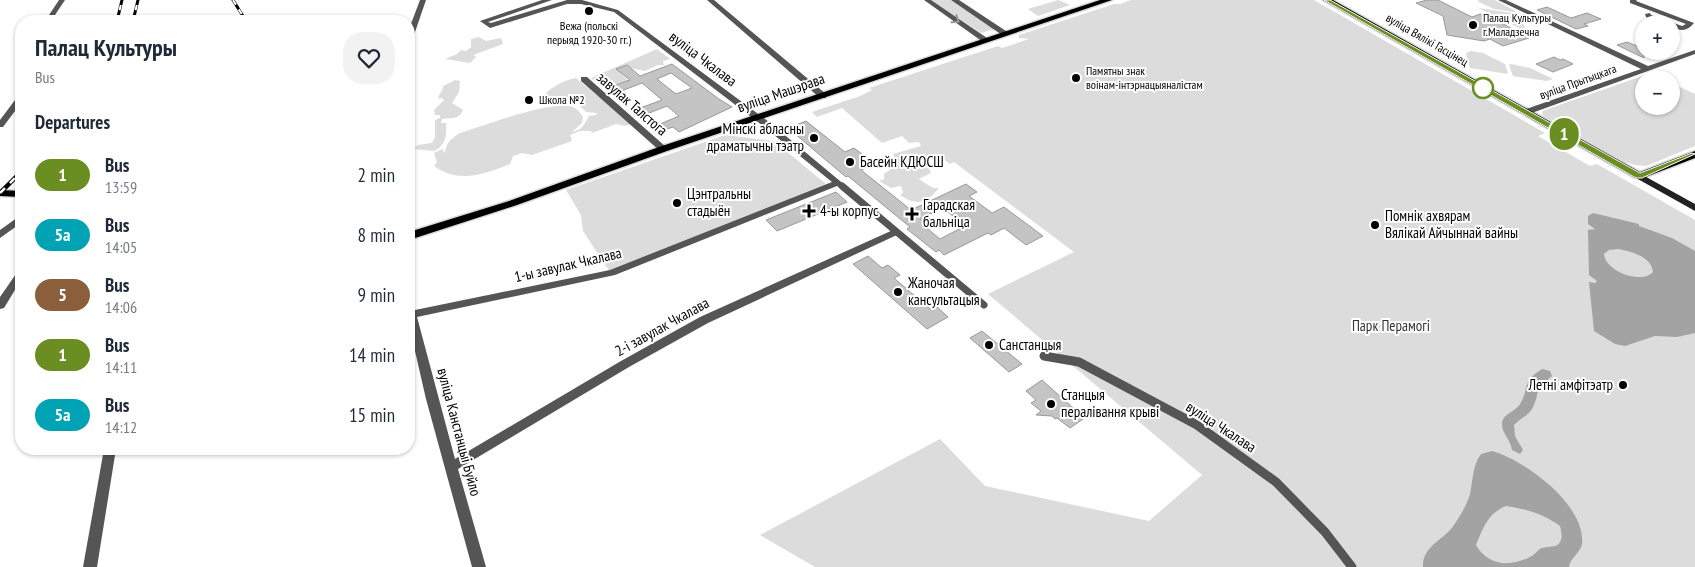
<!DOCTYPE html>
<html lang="en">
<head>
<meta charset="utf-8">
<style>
	:root { --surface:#fff; --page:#f2f2f3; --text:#1f2937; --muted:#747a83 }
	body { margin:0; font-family:"PT Sans Narrow",sans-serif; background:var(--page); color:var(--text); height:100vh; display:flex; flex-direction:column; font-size:19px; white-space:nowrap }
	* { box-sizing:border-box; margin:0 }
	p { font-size:16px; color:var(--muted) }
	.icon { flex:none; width:28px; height:28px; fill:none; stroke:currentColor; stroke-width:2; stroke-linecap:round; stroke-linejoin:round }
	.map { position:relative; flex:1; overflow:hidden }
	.drawer { position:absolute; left:15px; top:15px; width:400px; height:440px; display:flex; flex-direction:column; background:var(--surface); border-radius:20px; box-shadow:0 1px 4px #0004 }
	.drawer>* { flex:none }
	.badge { padding:0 10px; border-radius:16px; font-size:18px; line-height:32px }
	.tools { position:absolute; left:1635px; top:15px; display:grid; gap:10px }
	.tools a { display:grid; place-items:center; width:45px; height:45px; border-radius:50%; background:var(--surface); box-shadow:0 1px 4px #0004; font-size:25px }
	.map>.badge { position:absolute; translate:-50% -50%; box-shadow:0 0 0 2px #fff }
	h2 { padding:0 20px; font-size:19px; line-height:45px }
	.round { display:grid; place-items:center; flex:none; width:52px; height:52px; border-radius:20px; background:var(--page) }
	.head { display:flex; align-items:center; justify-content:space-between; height:85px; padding:0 20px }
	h1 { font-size:24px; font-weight:800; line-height:38px }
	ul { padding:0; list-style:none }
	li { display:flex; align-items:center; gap:15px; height:60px; padding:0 20px }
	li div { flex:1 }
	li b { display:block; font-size:19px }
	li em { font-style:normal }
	li .badge { min-width:55px; font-weight:700; text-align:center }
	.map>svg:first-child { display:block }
</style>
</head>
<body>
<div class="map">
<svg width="1695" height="567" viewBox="0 0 1695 567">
	<rect width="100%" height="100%" fill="#fff"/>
	<g fill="#dcdcdc">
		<polygon points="931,0 951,0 994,29 981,33"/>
		<polygon points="1058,0 1070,5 1038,16 1028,9"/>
		<path d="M1131,0H1314L1545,133L1538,136L1590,166L1597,164L1695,220V567H815L760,535L940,439L985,486L1149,521L1202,475L988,294L1074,252L954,162L950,164L939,156L926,162L931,173L919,179L933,188H939C926,204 917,206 900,195L903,193L901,186L891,188L879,181L884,179V174L898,164L893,154L921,146L919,142L909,143L902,136L882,143L842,108L817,117L812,112L860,96L872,90L869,88L998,46L1002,48L1029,39L1019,38V35L1114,4H1120Z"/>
		<polygon points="1480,0 1495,0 1519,13 1494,9 1477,1"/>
		<polygon points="1478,8 1520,14 1526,31"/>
		<polygon points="479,37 486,41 501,38 503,44 473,55 476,57 470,63 445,59 457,54 461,50 466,51 471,47 471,39"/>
		<polygon points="657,49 670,59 663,61 664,65 658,65 645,71 630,68 619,72 631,83 607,91 591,78"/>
		<polygon points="1471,51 1483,53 1505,64 1508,74 1470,68 1466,53"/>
		<polygon points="1511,64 1530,68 1553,79 1547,81 1513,76 1509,65"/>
		<polygon points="1648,74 1661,79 1644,79 1644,106 1671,106 1671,83 1695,94 1695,146 1646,166 1635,165 1622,161 1543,116 1542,112 1545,110"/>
		<path d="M576,78L631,124L625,126L616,124L592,133L591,131H580L570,135L572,141L532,155L522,153L513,156L510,164C484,174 459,184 434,166L437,162L434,153L442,149L445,153C446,142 452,138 460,133C484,126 555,98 575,108C578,110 581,114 583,117L582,123L572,132C583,130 584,124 589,116L596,115L597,113L586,112L576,102L567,98L546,103L540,100C549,88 561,81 576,78Z"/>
		<path d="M455,80L460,81L459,92L452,103L463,110C458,121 451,117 442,119L441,123H446C447,134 446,146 434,151L414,149L418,145L432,143L435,137V120L440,118V115H435L434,110L444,100L442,98L438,99C439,93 443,91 443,86Z"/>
		<polygon points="725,135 774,141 826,184 610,272 583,231 581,215 566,190"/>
	</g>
	<g fill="#a3a3a3" fill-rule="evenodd">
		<path d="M1593,213L1639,224V226L1672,238L1695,251V333L1677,337L1655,336L1625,346L1615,344L1594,331L1589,282L1595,283L1597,281L1589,275L1588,230L1595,229L1588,224V216ZM1618,249C1631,251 1652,257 1653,272C1641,285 1605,271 1604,254L1609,250Z"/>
		<path d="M1542,369L1550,371L1552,376C1531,393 1542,390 1532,409C1528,416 1519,419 1514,425L1515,436L1523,450L1520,454L1512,450C1511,440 1502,434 1502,424C1502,414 1515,412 1520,404C1530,388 1521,382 1542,369Z"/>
		<path d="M1492,451C1525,460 1586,505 1582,544C1581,552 1570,558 1569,567H1423C1422,546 1444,540 1454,525C1460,516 1467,505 1470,494C1473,481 1472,466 1481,454ZM1506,506C1526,509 1544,514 1560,526C1561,531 1563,537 1560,542C1557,548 1549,546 1542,548C1538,549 1535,555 1530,557C1510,567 1488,566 1476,545C1483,528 1488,513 1506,506Z"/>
	</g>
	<g fill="#c4c4c4" stroke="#999" fill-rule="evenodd">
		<polygon points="1427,0 1438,0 1472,17 1480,14 1496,20 1529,38 1503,46 1490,39 1484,41 1447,35 1443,16 1416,3"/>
		<polygon points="1547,7 1571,18 1587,13 1601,19 1584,24 1588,26 1576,29 1537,10"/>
		<polygon points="1627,42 1637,46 1644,44 1644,58 1617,45"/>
		<polygon points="1554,57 1560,60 1563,59 1573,64 1553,72 1536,64"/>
		<path d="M672,64L719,99L732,107L679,132L673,127L667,129L660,124L679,116L667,106L639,117L632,111L662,100L642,83L611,95L605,89L630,80L616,69L627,65L640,76ZM671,73L692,88L676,94L657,79Z"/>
		<path d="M806,121L845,152L854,148L875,164L861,170L911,210L966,184L977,192L969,196L992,213L1004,207L1043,236L1026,245L1004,228L991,235L988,233L944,255L939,250L936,252L907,229L910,227L848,176L846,177L788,128ZM943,208L965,226L940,239L922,224L926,223L920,219Z"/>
		<polygon points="836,192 847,202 777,231 766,220"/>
		<polygon points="868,256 882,268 888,265 900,275 894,278 930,309 936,306 948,317 927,329 853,264"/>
		<polygon points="982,331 1022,364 1009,372 970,338"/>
		<polygon points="1042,380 1072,407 1086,417 1070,428 1057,418 1055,419 1052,416 1036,415 1041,411 1031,403 1036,400 1026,391"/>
	</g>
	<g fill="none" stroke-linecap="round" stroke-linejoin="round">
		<g stroke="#dbdbdb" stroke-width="3">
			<g id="primary">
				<polygon points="1100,0 1112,0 667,151 517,205 409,240 409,232 509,201 659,147"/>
				<polygon points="1323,0 1333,0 1640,172 1695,151 1695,158 1643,178 1635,178"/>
				<polygon points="0,190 21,191 21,197 0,196"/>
			</g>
		</g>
		<polyline stroke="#555" stroke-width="7" points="842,186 984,305"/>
		<polyline stroke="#555" stroke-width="9" points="1044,356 1079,362 1197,425 1276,482 1325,532 1352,567"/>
		<g fill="#555" fill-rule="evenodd">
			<polygon points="59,0 65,0 51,21 45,21"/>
			<polygon points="420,0 426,0 413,38 409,40 409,29"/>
			<polygon points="542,0 552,0 488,22 491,23 567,0 582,0 618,10 769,122 846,186 842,189 837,186 615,275 417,317 455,459 621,361 700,317 893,230 896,229 901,232 899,234 708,323 629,367 458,469 486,567 472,567 426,399 409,325 409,301 413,302 415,310 610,270 832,182 763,126 614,12 581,4 567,4 490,28 480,21"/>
			<polygon points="707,0 714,0 826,94 826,98 820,98"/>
			<polygon points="924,0 931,0 990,40 983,42"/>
			<polygon points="951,0 959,0 1009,33 1002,35"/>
			<polygon points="1498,0 1506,0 1648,66 1695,50 1695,54 1529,114 1523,114 1523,110 1641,69"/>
			<path d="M1630,0H1637L1636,1L1694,23C1686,32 1682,31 1671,27V24H1663L1646,17L1645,14L1650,13L1651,15L1682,26L1686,24L1630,3Z"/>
			<polygon points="581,77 587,77 666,147 666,151 660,151 581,81"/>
			<polygon points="18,96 21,96 21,103 3,127 0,127 0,120"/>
			<polygon points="21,215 21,223 0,238 0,230"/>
			<polygon points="21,270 21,280 4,308 0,309 0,297 18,271"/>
			<polygon points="104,449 116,449 97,567 83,567"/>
		</g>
		<polygon fill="#222" fill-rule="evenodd" points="1639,173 1695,204 1695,211 1636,178 1635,176"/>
		<use href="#primary" fill="#000" fill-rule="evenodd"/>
		<g stroke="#000" stroke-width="3">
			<g id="rail-far1">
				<polyline points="233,0 246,21"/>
				<polyline points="117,21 122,0"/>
				<polyline points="133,21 138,0"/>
			</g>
		</g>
		<g stroke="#000" stroke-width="4.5">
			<polyline id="rail" points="0,193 21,172"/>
		</g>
		<use href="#rail-far1" stroke="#fff" stroke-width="2" stroke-dasharray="5.5" stroke-linecap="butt"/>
		<use href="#rail" stroke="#fff" stroke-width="2.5" stroke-dasharray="7" stroke-linecap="butt"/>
	</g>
	<defs><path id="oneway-chevron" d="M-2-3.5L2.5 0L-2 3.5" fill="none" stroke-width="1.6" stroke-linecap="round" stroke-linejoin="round" transform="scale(1.25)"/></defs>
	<use stroke="#999" href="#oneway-chevron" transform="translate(956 20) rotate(34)"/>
	<polygon fill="#6b8e23" stroke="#fff" points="1324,0 1330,0 1640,173 1692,153 1695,154 1642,178 1636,178"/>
	<g fill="#000" stroke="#fff" stroke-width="2">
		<circle cx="589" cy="11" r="5"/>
		<circle cx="1473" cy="25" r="5"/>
		<circle cx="1076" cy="78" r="5"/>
		<circle cx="529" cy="100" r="5"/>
		<circle cx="814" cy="138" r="5"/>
		<circle cx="850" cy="162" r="5"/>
		<circle cx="677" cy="203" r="5"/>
		<path d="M806.5 203.5h5v5h5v5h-5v5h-5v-5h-5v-5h5z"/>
		<path d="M909.5 206.5h5v5h5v5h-5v5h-5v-5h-5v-5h5z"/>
		<circle cx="1375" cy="225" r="5"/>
		<circle cx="898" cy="292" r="5"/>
		<circle cx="989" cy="345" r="5"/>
		<circle cx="1623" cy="385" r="5"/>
		<circle cx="1051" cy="404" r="5"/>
	</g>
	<circle fill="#fff" stroke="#6b8e23" stroke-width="2.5" cx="1483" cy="88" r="10"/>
	<g text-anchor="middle" stroke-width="4" stroke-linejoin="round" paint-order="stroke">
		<g font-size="12" fill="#000" stroke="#fff" text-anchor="start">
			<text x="1483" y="22">Палац Культуры<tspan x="1483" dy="14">г.Маладзечна</tspan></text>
			<text x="589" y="30" text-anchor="middle">Вежа (польскі<tspan x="589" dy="14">перыяд 1920-30 гг.)</tspan></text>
			<text x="1086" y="75">Памятны знак<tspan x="1086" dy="14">воінам-інтэрнацыяналістам</tspan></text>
			<text x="539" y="104">Школа №2</text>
		</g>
		<g font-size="12" fill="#000" stroke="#fff">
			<text transform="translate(1427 40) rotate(30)" y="4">вуліца Вялікі Гасцінец</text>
			<text transform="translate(1578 82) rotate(-20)" y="4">вуліца Прытыцкага</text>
		</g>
		<g font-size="15" fill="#000" stroke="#fff">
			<text transform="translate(703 59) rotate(37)" y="5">вуліца Чкалава</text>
			<text transform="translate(781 93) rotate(-19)" y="5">вуліца Машэрава</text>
			<text transform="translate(632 104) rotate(41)" y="5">завулак Талстога</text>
			<text transform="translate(568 265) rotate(-13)" y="5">1-ы завулак Чкалава</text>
			<text transform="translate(662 327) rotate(-29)" y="5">2-і завулак Чкалава</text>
			<text transform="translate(1221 427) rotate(33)" y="5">вуліца Чкалава</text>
			<text transform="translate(459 432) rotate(75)" y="5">вуліца Канстанцыі Буйло</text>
		</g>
		<g font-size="15" fill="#000" stroke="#fff" text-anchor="start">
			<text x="804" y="134" text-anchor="end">Мінскі абласны<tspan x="804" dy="17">драматычны тэатр</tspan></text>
			<text x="860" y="167">Басейн КДЮСШ</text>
			<text x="687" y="199">Цэнтральны<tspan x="687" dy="17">стадыён</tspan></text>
			<text x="923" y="210">Гарадская<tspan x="923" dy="17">бальніца</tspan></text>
			<text x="820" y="216">4-ы корпус</text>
			<text x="1385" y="221">Помнік ахвярам<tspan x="1385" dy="17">Вялікай Айчыннай вайны</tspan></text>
			<text x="908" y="288">Жаночая<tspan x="908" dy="17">кансультацыя</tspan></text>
			<text x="999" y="350">Санстанцыя</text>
			<text x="1613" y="390" text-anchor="end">Летні амфітэатр</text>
			<text x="1061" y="400">Станцыя<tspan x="1061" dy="17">пералівання крыві</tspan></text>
		</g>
		<g font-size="15" fill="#333" stroke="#fff">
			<text x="1391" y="331">Парк Перамогі</text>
		</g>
	</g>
</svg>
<div class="tools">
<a>+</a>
<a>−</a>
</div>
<b class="badge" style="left:1564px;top:134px;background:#6b8e23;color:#fff">1</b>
<section class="drawer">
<div class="head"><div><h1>Палац Культуры</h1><p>Bus</p></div><a class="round"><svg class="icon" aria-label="heart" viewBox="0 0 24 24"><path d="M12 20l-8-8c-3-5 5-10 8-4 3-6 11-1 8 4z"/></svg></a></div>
<h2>Departures</h2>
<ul>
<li><span class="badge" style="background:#6b8e23;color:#fff">1</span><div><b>Bus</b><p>13:59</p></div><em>2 min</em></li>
<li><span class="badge" style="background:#00a3b4;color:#fff">5а</span><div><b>Bus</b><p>14:05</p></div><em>8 min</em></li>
<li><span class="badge" style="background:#8b5e3c;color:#fff">5</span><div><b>Bus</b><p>14:06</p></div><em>9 min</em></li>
<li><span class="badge" style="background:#6b8e23;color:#fff">1</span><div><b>Bus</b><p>14:11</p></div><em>14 min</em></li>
<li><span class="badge" style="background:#00a3b4;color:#fff">5а</span><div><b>Bus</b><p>14:12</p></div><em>15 min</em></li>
</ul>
</section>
</div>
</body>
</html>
